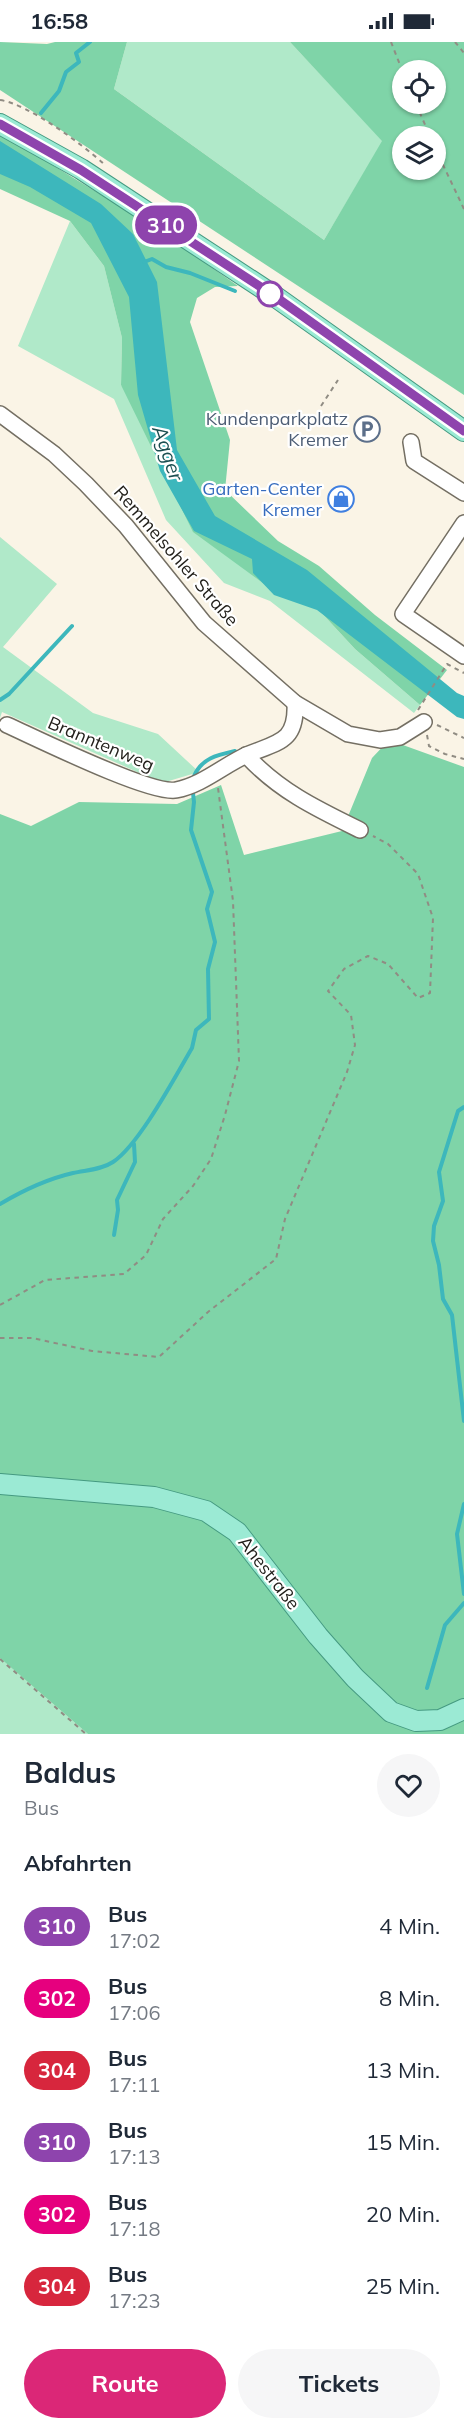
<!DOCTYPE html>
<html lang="de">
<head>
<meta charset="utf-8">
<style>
	:root { --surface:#fff; --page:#f6f6f7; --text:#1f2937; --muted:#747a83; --accent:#db2777 }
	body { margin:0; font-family:Mulish,sans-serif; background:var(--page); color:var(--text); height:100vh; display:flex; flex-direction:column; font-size:22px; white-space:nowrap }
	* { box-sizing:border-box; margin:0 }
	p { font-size:20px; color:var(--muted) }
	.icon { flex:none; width:33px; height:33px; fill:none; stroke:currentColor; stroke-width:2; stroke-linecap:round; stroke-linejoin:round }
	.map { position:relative; height:1692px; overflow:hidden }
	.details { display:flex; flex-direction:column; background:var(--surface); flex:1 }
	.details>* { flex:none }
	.badge { padding:0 12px; border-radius:20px; font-size:21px; line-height:39px }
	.controls { position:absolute; left:392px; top:18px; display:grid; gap:12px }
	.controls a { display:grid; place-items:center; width:54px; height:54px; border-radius:50%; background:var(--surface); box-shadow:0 2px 4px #0004; font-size:30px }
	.map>.badge { position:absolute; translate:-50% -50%; box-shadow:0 0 0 3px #fff }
	h2 { padding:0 24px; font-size:22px; line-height:54px }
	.round { display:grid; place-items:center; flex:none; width:63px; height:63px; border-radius:32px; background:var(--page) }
	.head { display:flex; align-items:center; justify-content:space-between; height:102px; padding:0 24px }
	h1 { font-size:28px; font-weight:700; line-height:45px }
	.button { display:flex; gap:12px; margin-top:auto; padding:12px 24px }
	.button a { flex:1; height:69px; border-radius:36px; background:var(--accent); color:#fff; font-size:24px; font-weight:700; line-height:69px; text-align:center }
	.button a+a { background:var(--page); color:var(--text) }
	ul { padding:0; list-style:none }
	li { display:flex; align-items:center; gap:18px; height:72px; padding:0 24px }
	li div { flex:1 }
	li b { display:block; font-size:22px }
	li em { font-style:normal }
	li .badge { min-width:66px; font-weight:700; text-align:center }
	.status { display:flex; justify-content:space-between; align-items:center; height:42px; padding:0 30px; background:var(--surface); direction:ltr }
	.status svg { height:16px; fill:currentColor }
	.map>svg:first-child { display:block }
</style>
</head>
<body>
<div class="status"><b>16:58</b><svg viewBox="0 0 49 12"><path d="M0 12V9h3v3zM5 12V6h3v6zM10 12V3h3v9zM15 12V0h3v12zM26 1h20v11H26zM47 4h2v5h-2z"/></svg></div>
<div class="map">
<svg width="464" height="1692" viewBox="0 0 464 1692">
	<rect width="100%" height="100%" fill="#faf4e6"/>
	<g fill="#b0e9c9">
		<polygon points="127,0 290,0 383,99 324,198 114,47"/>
		<polygon points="70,179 104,224 122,296 121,343 317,566 355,607 420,663 414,671 270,559 224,541 166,478 114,357 18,304"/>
		<polygon points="0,495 57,542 3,605 93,671 158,692 199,730 162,741 2,670 0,676"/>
		<polygon points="0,1616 88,1692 0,1692"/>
	</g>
	<g fill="#7fd4a8" fill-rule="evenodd">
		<path d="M0,0L47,2L55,0H127L114,47L324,198L382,99L290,0H464V353L0,48ZM402,28H435V62H402ZM402,94H435V128H402Z"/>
		<polygon points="0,91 157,187 238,244 215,245 197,256 190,280 230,398 225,448 278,499 319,524 375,573 447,628 420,663 355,607 317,566 271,547 193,490 121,343 122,296 104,224 70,179 0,147"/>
		<polygon points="389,698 464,725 464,1692 88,1692 0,1616 0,772 31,784 79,760 177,762 221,743 244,813 342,789 372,716"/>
	</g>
	<polygon fill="#3db7bc" points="0,99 101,162 133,192 157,240 177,408 215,474 307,528 457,651 464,654 464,677 457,675 317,568 274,553 253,531 252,517 194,489 160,429 138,353 129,255 91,181 30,145 0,132"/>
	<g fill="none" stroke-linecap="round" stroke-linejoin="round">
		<g stroke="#3db7bc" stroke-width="4">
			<polyline points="41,71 59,49 66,30 79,20 76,11 90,0"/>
			<polyline points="144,220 152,217 166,225 190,231 235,249"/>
			<polyline points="0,658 9,652 72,584"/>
			<path d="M194,734C202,716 217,713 235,709"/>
			<polyline points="464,1065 458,1069 439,1130 443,1159 434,1184 433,1199 439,1223 443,1257 452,1273 464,1379"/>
			<path d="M0,1162C22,1149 47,1137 73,1131C86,1128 101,1128 113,1120C139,1103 175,1035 192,1006L196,988L209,977L208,927L215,900L207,867L212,850L191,788L194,760L193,751"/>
			<polyline points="114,1193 118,1168 117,1158 135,1120 134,1102"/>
			<polyline points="464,1462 457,1492 464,1552"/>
			<polyline points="427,1646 445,1583 464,1561"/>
		</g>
		<g stroke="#746f63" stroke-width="18">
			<g id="minor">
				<polyline points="0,372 54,412 86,442 126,484 204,581 295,661 348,692 380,698 400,695 424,680"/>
				<polyline points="411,400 414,419 464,451"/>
				<polyline points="464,481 403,572 464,614"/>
				<path d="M7,683C36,696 151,753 176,748C203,743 225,722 249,712C279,700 297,699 295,661"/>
				<path d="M246,713C279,749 317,767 360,788"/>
			</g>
		</g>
		<g stroke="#459a81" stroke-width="22">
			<g id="major">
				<polyline points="0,82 81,127 273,253 464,389"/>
				<polyline points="0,1442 154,1455 206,1469 237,1490 318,1594 355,1636 391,1670 416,1679 440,1678 464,1667"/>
			</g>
		</g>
		<g stroke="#908c83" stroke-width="2" stroke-dasharray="4.5 4.5" stroke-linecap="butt">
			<polyline points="391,0 402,28"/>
			<polyline points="455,0 464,11"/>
			<path d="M0,58C28,62 82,102 104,122"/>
			<polyline points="416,62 430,94"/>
			<polyline points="435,106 464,167"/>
			<polyline points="321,364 338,338"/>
			<polyline points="418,668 447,622 464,631"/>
			<polyline points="437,683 464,696"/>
			<polyline points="427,693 429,704 445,712 464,717"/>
			<polyline points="0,1263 45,1238 124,1232 146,1213 163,1177 193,1144 211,1117 225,1073 239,1019 233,859 218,746"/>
			<polyline points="0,1296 32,1296 92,1309 159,1315 208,1270 276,1217 285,1177 347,1030 355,1003 351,973 328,949 344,927 368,914 388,922 418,956 430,951 433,876 418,832 388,802 373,794"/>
			<polyline points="0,1617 86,1692"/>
		</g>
		<use href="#minor" stroke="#fff" stroke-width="15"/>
		<use href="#major" stroke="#9bead4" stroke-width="20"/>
	</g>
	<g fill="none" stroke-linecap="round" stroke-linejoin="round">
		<g stroke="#fff" stroke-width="14">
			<polyline id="line" points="0,82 81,128 273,253 464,389"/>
		</g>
		<use href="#line" stroke="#8e44ad" stroke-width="9"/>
	</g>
	<defs>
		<g id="parking-ring" transform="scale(1.35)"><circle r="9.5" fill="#fff" stroke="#5c6f8a" stroke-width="1.5"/><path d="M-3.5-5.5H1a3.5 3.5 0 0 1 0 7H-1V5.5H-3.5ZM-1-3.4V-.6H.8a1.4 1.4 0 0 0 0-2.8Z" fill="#5c6f8a"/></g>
		<g id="shop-ring" transform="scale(1.35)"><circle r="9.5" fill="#fff" stroke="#3f7fe0" stroke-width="1.5"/><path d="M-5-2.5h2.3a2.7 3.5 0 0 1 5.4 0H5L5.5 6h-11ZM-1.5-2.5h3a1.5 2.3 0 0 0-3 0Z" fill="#3f7fe0"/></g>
	</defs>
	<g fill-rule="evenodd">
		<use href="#parking-ring" x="367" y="387"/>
		<use href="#shop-ring" x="341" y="457"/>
	</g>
	<circle fill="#fff" stroke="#8e44ad" stroke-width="3" cx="270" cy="252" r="12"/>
	<g text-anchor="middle" stroke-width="4.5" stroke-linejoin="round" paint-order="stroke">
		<g font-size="18" fill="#4e5e75" stroke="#fff" text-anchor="end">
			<text x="348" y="383">Kundenparkplatz<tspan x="348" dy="21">Kremer</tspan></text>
		</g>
		<g font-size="18" fill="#366cbe" stroke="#fff" text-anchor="end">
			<text x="322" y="453">Garten-Center<tspan x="322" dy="21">Kremer</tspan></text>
		</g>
		<g font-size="18" fill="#22201b" stroke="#fff">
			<text transform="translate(176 514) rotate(49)" y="6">Remmelsohler Straße</text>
			<text transform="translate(101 702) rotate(23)" y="6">Branntenweg</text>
			<text transform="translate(269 1531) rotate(52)" y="6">Ahestraße</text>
		</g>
		<g font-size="20" font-style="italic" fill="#1b4f51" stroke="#fff">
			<text transform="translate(168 411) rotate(71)" y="7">Agger</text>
		</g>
	</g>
</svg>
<div class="controls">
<a><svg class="icon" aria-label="locate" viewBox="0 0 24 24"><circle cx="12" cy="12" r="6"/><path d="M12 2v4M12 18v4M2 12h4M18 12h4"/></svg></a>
<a><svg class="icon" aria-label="layers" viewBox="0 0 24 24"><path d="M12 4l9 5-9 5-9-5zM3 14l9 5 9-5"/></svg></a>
</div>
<b class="badge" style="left:166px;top:183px;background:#8e44ad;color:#fff">310</b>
</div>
<section class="details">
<div class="head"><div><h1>Baldus</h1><p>Bus</p></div><a class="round"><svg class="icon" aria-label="heart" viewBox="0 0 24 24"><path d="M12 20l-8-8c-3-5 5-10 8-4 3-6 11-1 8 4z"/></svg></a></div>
<h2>Abfahrten</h2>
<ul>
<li><span class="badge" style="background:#8e44ad;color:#fff">310</span><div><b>Bus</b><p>17:02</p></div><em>4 Min.</em></li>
<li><span class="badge" style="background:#e6007e;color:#fff">302</span><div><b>Bus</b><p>17:06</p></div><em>8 Min.</em></li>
<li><span class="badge" style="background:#d7263d;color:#fff">304</span><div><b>Bus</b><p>17:11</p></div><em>13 Min.</em></li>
<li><span class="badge" style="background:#8e44ad;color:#fff">310</span><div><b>Bus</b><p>17:13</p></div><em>15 Min.</em></li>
<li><span class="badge" style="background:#e6007e;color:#fff">302</span><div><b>Bus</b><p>17:18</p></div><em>20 Min.</em></li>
<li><span class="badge" style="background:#d7263d;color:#fff">304</span><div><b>Bus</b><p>17:23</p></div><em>25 Min.</em></li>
</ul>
<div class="button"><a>Route</a><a>Tickets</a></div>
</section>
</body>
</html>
